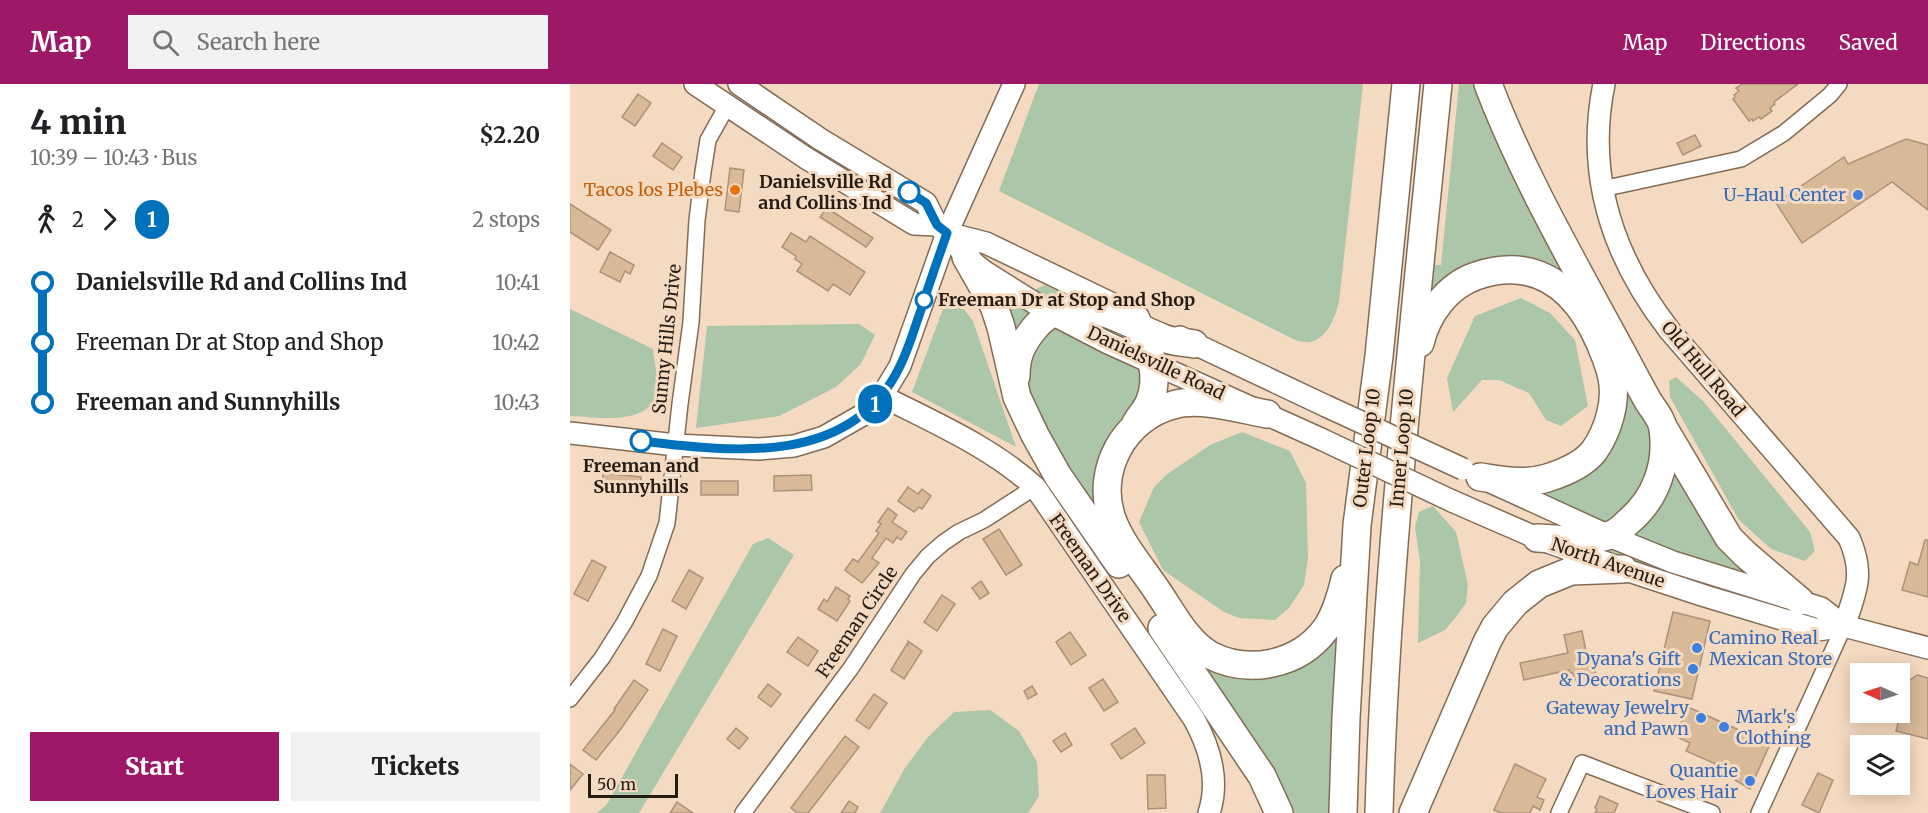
<!DOCTYPE html>
<html lang="en">
<head>
<meta charset="utf-8">
<style>
	:root { --surface:#fff; --page:#f2f2f2; --text:#202124; --muted:#757577; --accent:#9e1868 }
	body { margin:0; font-family:Merriweather,serif; background:var(--page); color:var(--text); height:100vh; display:flex; flex-direction:column; font-size:22px; white-space:nowrap }
	* { box-sizing:border-box; margin:0 }
	p { font-size:20px; color:var(--muted) }
	.icon { flex:none; width:33px; height:33px; fill:none; stroke:currentColor; stroke-width:2; stroke-linecap:round; stroke-linejoin:round }
	.map { position:relative; flex:1; overflow:hidden }
	.drawer { display:flex; flex-direction:column; background:var(--surface); width:570px }
	.drawer>* { flex:none }
	.badge { padding:0 12px; border-radius:20px; font-size:21px; line-height:39px }
	.needle { width:39px; rotate:273deg }
	.tools { position:absolute; left:1280px; top:579px; display:grid; gap:12px }
	.tools a { display:grid; place-items:center; width:60px; height:60px; border-radius:0px; background:var(--surface); box-shadow:0 3px 15px #0003; font-size:30px }
	.scale { position:absolute; left:18px; bottom:15px; width:90px; box-sizing:border-box; padding-left:6px; border:3px solid #251c13; border-top:0; font-size:16px; line-height:21px; white-space:nowrap; color:#251c13; -webkit-text-stroke:4px #f4dac0; paint-order:stroke }
	.map>.badge { position:absolute; translate:-50% -50%; box-shadow:0 0 0 3px #fff }
	.legs { display:flex; align-items:center; gap:9px; height:66px; padding:0 30px; font-size:20px }
	.legs p { margin-inline-start:auto }
	.head { display:flex; align-items:center; justify-content:space-between; height:102px; padding:0 30px }
	h1 { font-size:33px; font-weight:800; line-height:45px }
	.action { display:flex; gap:12px; margin-top:auto; padding:12px 30px }
	.action a { flex:1; height:69px; border-radius:0px; background:var(--accent); color:#fff; font-size:24px; font-weight:800; line-height:69px; text-align:center }
	.action a+a { background:var(--page); color:var(--text) }
	ul { padding:0 30px; list-style:none }
	li { display:flex; align-items:center; gap:21px; height:60px; font-size:22px }
	li i { display:grid; place-items:center; width:9px; height:100%; margin:0 8px; background:currentColor }
	li i::after { content:''; width:15px; height:15px; margin:-8px; border:4px solid; border-radius:50%; background:var(--surface) }
	li p { margin-inline-start:auto }
	li:first-child i { background:linear-gradient(#0000 50%,currentColor 0) }
	li:last-child i { background:linear-gradient(currentColor 50%,#0000 0) }
	header { display:flex; align-items:center; gap:36px; box-sizing:border-box; height:84px; padding:0 30px; background:var(--accent); color:#fff }
	header strong { font-size:28px }
	nav { display:flex; gap:33px; margin-inline-start:auto; font-size:21px }
	.search { width:420px; height:54px; background:var(--page); display:flex; align-items:center; gap:15px; box-sizing:border-box; padding:0 21px; border-radius:0px; color:var(--muted); font-size:22px }
	main { display:flex; flex:1; min-height:0 }
	.map>svg:first-child { display:block }
</style>
</head>
<body>
<header>
<strong>Map</strong>
<div class="search"><svg class="icon" aria-label="search" viewBox="0 0 24 24"><circle cx="10" cy="10" r="6"/><path d="M15 15l6 6"/></svg>Search here</div>
<nav><a>Map</a><a>Directions</a><a>Saved</a></nav>
</header>
<main>
<section class="drawer">
<div class="head"><div><h1>4 min</h1><p>10:39 – 10:43 · Bus</p></div><b>$2.20</b></div>
<div class="legs"><svg class="icon" aria-label="walk" viewBox="0 0 24 24"><circle cx="13" cy="4" r="2"/><path d="M13 8l-2 6 4 7M11 14l-3 7M7 12l3-4h3l4 4"/></svg>2<svg class="icon" aria-label="forward" viewBox="0 0 24 24"><path d="M9 5l7 7-7 7"/></svg><b class="badge" style="background:#0072bc;color:#fff">1</b><p>2 stops</p></div>
<ul>
<li><i style="color:#0072bc"></i><b>Danielsville Rd and Collins Ind</b><p>10:41</p></li>
<li><i style="color:#0072bc"></i><span>Freeman Dr at Stop and Shop</span><p>10:42</p></li>
<li><i style="color:#0072bc"></i><b>Freeman and Sunnyhills</b><p>10:43</p></li>
</ul>
<div class="action"><a>Start</a><a>Tickets</a></div>
</section>
<div class="map">
<svg width="1358" height="729" viewBox="0 0 1358 729">
	<rect width="100%" height="100%" fill="#f4dac0"/>
	<g fill="#abc6a8">
		<path d="M469,0H793L769,218C765,233 758,254 740,258C736,259 729,257 725,256L429,107Z"/>
		<polygon points="877,0 882,0 872,93 865,181 871,181 889,0 913,0 1081,333 1086,387 1041,444 951,403 981,400 1052,312 973,187 868,209 858,205"/>
		<polygon points="475,201 497,212 487,223 464,206"/>
		<polygon points="426,209 469,228 448,259"/>
		<polygon points="385,214 403,237 446,363 342,308 373,225"/>
		<polygon points="951,214 980,229 1005,256 1018,322 991,342 976,336 959,309 929,296 912,296 883,328 877,294 905,232"/>
		<path d="M0,225L83,265C84,276 90,303 86,312C75,342 26,333 0,332Z"/>
		<polygon points="482,236 577,285 579,293 532,406 652,581 769,549 763,729 717,729 693,683 494,389 450,291"/>
		<polygon points="289,240 305,251 291,280 266,303 209,332 126,344 137,242"/>
		<polygon points="1106,293 1133,317 1240,448 1245,467 1235,477 1201,465 1169,436 1100,313 1099,297"/>
		<polygon points="672,348 720,367 736,399 738,474 734,501 719,524 705,536 669,534 654,528 593,486 569,438 584,403 596,391 640,361"/>
		<polygon points="1098,368 1187,493 1127,480 1051,450"/>
		<polygon points="863,422 886,448 898,501 896,519 886,533 875,546 848,559 850,477 845,443 849,428"/>
		<polygon points="198,454 224,471 69,729 27,729 37,720 183,460"/>
		<polygon points="1030,459 1095,486 1096,489 1012,461"/>
		<polygon points="420,626 449,647 467,678 469,712 458,729 310,729 335,684 358,653 384,628"/>
	</g>
	<g fill="#d8b998" stroke="#aa937a" stroke-width="1.5">
		<polygon points="1172,0 1228,0 1204,18 1205,20 1200,24 1202,27 1191,35 1189,33 1183,37 1182,35 1179,37 1163,15 1165,13 1164,11 1169,7 1166,4"/>
		<polygon points="68,10 81,19 65,42 52,33"/>
		<polygon points="1125,51 1131,62 1113,71 1107,59"/>
		<polygon points="1336,55 1358,61 1358,126 1322,98 1232,159 1206,119 1274,73 1278,80"/>
		<polygon points="92,59 112,73 103,86 83,72"/>
		<polygon points="160,84 174,86 169,128 155,126"/>
		<polygon points="0,120 41,146 28,166 0,148"/>
		<polygon points="257,124 303,154 296,163 250,133"/>
		<polygon points="221,149 236,158 240,152 295,188 280,211 263,200 258,207 227,187 232,180 225,175 226,172 212,163"/>
		<polygon points="40,168 64,181 60,190 55,187 50,198 30,188"/>
		<polygon points="33,389 71,393 70,407 32,403"/>
		<polygon points="241,391 242,406 204,407 204,392"/>
		<rect x="131" y="397" width="37" height="14"/>
		<polygon points="338,403 348,410 352,405 361,412 352,425 349,423 344,428 328,417"/>
		<polygon points="318,424 327,431 322,438 337,448 331,456 327,453 323,459 316,454 302,474 309,479 292,499 275,486 283,475 288,478 309,449 306,447 311,440 308,438"/>
		<polygon points="429,445 452,481 436,491 413,455"/>
		<polygon points="1355,456 1358,456 1358,513 1332,506 1340,478 1348,481"/>
		<polygon points="22,476 36,483 18,517 4,510"/>
		<polygon points="119,486 133,494 116,525 102,517"/>
		<polygon points="411,497 419,509 410,515 402,504"/>
		<polygon points="266,503 280,512 278,515 280,517 267,537 248,525 254,515 257,518"/>
		<polygon points="372,511 385,520 367,547 354,538"/>
		<polygon points="1103,528 1140,537 1122,615 1084,607"/>
		<polygon points="93,545 107,552 90,587 76,580"/>
		<polygon points="1012,547 1019,582 1024,581 1026,591 1005,596 1003,589 1000,589 999,586 954,596 950,579 998,569 994,551"/>
		<polygon points="500,548 516,571 501,581 486,558"/>
		<polygon points="228,553 248,567 238,582 217,568"/>
		<polygon points="338,557 352,567 334,595 321,586 337,560 338,561"/>
		<polygon points="1347,591 1358,594 1358,655 1326,647 1339,597"/>
		<polygon points="533,595 548,618 534,627 519,604"/>
		<polygon points="64,596 78,606 50,646 26,676 13,666 45,626 44,625"/>
		<polygon points="198,600 211,610 201,623 188,613"/>
		<polygon points="462,602 467,610 458,615 454,607"/>
		<polygon points="304,610 317,619 299,645 286,636"/>
		<polygon points="1118,623 1200,660 1180,705 1165,696 1167,693 1147,684 1148,681 1116,667 1120,659 1105,652"/>
		<polygon points="166,644 178,654 169,665 157,655"/>
		<polygon points="565,644 575,659 551,675 541,660"/>
		<polygon points="495,649 502,661 491,668 483,657"/>
		<polygon points="275,652 289,663 238,729 227,729 221,724"/>
		<polygon points="0,680 13,690 0,706"/>
		<polygon points="945,680 976,695 967,713 974,716 970,726 963,722 960,729 931,729 924,726"/>
		<polygon points="1248,689 1263,696 1249,729 1232,721"/>
		<polygon points="577,691 595,691 596,724 578,725"/>
		<polygon points="1030,712 1048,720 1044,729 1025,729 1027,725 1025,724"/>
		<polygon points="279,717 288,723 285,729 271,729"/>
		<polygon points="107,718 123,729 100,729"/>
	</g>
	<g fill="none" stroke-linecap="round" stroke-linejoin="round">
		<g stroke="#836c55" stroke-width="18">
			<g id="street">
				<polyline points="1032,105 1171,75 1214,49 1260,11 1269,0"/>
				<polyline points="0,615 32,574 54,539 79,492 97,439 110,320 121,238 127,136 133,88 138,56 157,22"/>
				<polyline points="173,729 281,584 343,490 358,472 373,459 389,448 414,436 465,403"/>
				<polyline points="989,729 1012,679 1142,729"/>
				<polyline points="1189,729 1274,542"/>
			</g>
		</g>
		<g stroke="#836c55" stroke-width="24">
			<g id="secondary">
				<polyline points="125,0 236,74 344,140 367,141"/>
				<polyline points="169,0 250,55 356,119 367,141 377,149 396,173 415,188 482,230 538,259 751,355"/>
				<path d="M1034,0C1015,93 1043,174 1100,247L1279,454C1295,490 1286,507 1274,542"/>
				<polyline points="377,149 416,159 555,226"/>
				<polyline points="610,253 756,322"/>
				<path d="M312,312C365,339 421,363 465,403L624,635C640,664 650,696 639,729"/>
				<polyline points="0,349 106,361 189,365 224,362 254,353 296,329 312,312 330,282 377,149 444,0"/>
				<polyline points="923,399 1039,452 1103,478 1251,524 1274,542"/>
				<polyline points="882,417 967,454 1053,485 1135,512 1248,546 1274,542 1358,564"/>
			</g>
		</g>
		<g stroke="#836c55" stroke-width="30">
			<g id="highway">
				<path d="M918,0C953,92 1003,178 1050,265C1059,282 1068,299 1078,317C1083,325 1092,335 1093,345C1098,380 1086,415 1058,438C1053,443 1047,449 1040,451C1018,459 990,455 967,454"/>
				<polyline points="396,173 424,222 431,243 447,313 465,351 488,392 549,480"/>
				<path d="M566,235C577,261 592,290 579,319C576,326 570,332 566,339"/>
				<path d="M850,259C857,230 877,202 906,192C967,171 1007,206 1030,259C1035,271 1040,282 1042,294C1047,318 1038,347 1024,367C1014,380 993,389 977,394C955,401 932,396 910,393"/>
				<path d="M446,292C446,273 451,261 463,246C500,199 551,238 593,254C602,258 614,258 624,260"/>
				<path d="M697,330C670,325 630,313 603,321C554,334 525,387 542,435C552,462 573,485 588,508C603,530 617,558 640,571C679,591 728,581 755,546C766,531 771,512 775,495"/>
				<polyline points="1093,343 1159,454 1175,470 1230,517"/>
				<polyline points="592,544 692,692 709,729"/>
				<polyline points="773,729 776,634 787,441 809,272 836,0"/>
				<path d="M809,729C816,485 844,243 868,0"/>
				<polyline points="843,729 917,558 925,543 945,519 969,500 1001,487 1053,485"/>
			</g>
		</g>
		<use href="#street" stroke="#fff" stroke-width="15"/>
		<use href="#secondary" stroke="#fff" stroke-width="21"/>
		<use href="#highway" stroke="#fff" stroke-width="27"/>
		<g stroke="#836c55" stroke-width="24" stroke-linecap="butt">
			<g id="secondary-bridge">
				<polyline points="756,322 893,385"/>
				<polyline points="751,355 882,417"/>
			</g>
		</g>
		<use href="#secondary-bridge" stroke="#fff" stroke-width="21"/>
	</g>
	<g fill="none" stroke-linecap="round" stroke-linejoin="round">
		<g stroke="#fff" stroke-width="14">
			<path id="line-1" d="M71,357C163,368 282,383 330,282C339,264 344,245 351,226C359,200 368,175 377,149L367,141L356,119L339,108"/>
		</g>
		<use href="#line-1" stroke="#0072bc" stroke-width="9"/>
	</g>
	<circle fill="#e8710a" stroke="#f4dac0" stroke-width="2" cx="165" cy="106" r="6"/>
	<g fill="#fff" stroke="#0072bc" stroke-width="3">
		<circle cx="339" cy="108" r="10"/>
		<circle cx="354" cy="216" r="8"/>
		<circle cx="71" cy="357" r="10"/>
	</g>
	<g fill="#3f7fe0" stroke="#f4dac0" stroke-width="2">
		<circle cx="1288" cy="111" r="6"/>
		<circle cx="1127" cy="564" r="6"/>
		<circle cx="1123" cy="585" r="6"/>
		<circle cx="1131" cy="634" r="6"/>
		<circle cx="1154" cy="643" r="6"/>
		<circle cx="1180" cy="697" r="6"/>
	</g>
	<g text-anchor="middle" stroke-width="6" stroke-linejoin="round" paint-order="stroke">
		<g font-size="18" font-weight="bold" fill="#251c13" stroke="#f4dac0" text-anchor="end">
			<text x="322" y="104">Danielsville Rd<tspan x="322" dy="21">and Collins Ind</tspan></text>
			<text x="368" y="222" text-anchor="start">Freeman Dr at Stop and Shop</text>
			<text x="71" y="388" text-anchor="middle">Freeman and<tspan x="71" dy="21">Sunnyhills</tspan></text>
		</g>
		<g font-size="18" fill="#c56008" stroke="#f4dac0" text-anchor="end">
			<text x="153" y="112">Tacos los Plebes</text>
		</g>
		<g font-size="18" fill="#366cbe" stroke="#f4dac0" text-anchor="end">
			<text x="1276" y="117">U-Haul Center</text>
			<text x="1139" y="560" text-anchor="start">Camino Real<tspan x="1139" dy="21">Mexican Store</tspan></text>
			<text x="1111" y="581">Dyana's Gift<tspan x="1111" dy="21">&amp; Decorations</tspan></text>
			<text x="1119" y="630">Gateway Jewelry<tspan x="1119" dy="21">and Pawn</tspan></text>
			<text x="1166" y="639" text-anchor="start">Mark's<tspan x="1166" dy="21">Clothing</tspan></text>
			<text x="1168" y="693">Quantie<tspan x="1168" dy="21">Loves Hair</tspan></text>
		</g>
		<g font-size="18" fill="#251c13" stroke="#f4dac0">
			<text transform="translate(97 255) rotate(-84)" y="6">Sunny Hills Drive</text>
			<text transform="translate(586 279) rotate(25)" y="6">Danielsville Road</text>
			<text transform="translate(1133 285) rotate(50)" y="6">Old Hull Road</text>
			<text transform="translate(797 364) rotate(-83)" y="6">Outer Loop 10</text>
			<text transform="translate(832 364) rotate(-85)" y="6">Inner Loop 10</text>
			<text transform="translate(1038 479) rotate(19)" y="6">North Avenue</text>
			<text transform="translate(520 484) rotate(55)" y="6">Freeman Drive</text>
			<text transform="translate(287 538) rotate(-56)" y="6">Freeman Circle</text>
		</g>
	</g>
</svg>
<div class="tools">
<a><svg class="needle" viewBox="-14 -14 28 28"><path d="M0-13l5 13h-10z" fill="#e53935"/><path d="M0 13l5-13h-10z" fill="#757577"/></svg></a>
<a><svg class="icon" aria-label="layers" viewBox="0 0 24 24"><path d="M12 4l9 5-9 5-9-5zM3 14l9 5 9-5"/></svg></a>
</div>
<div class="scale">50 m</div>
<b class="badge" style="left:305px;top:320px;background:#0072bc;color:#fff">1</b>
</div>
</main>
</body>
</html>
